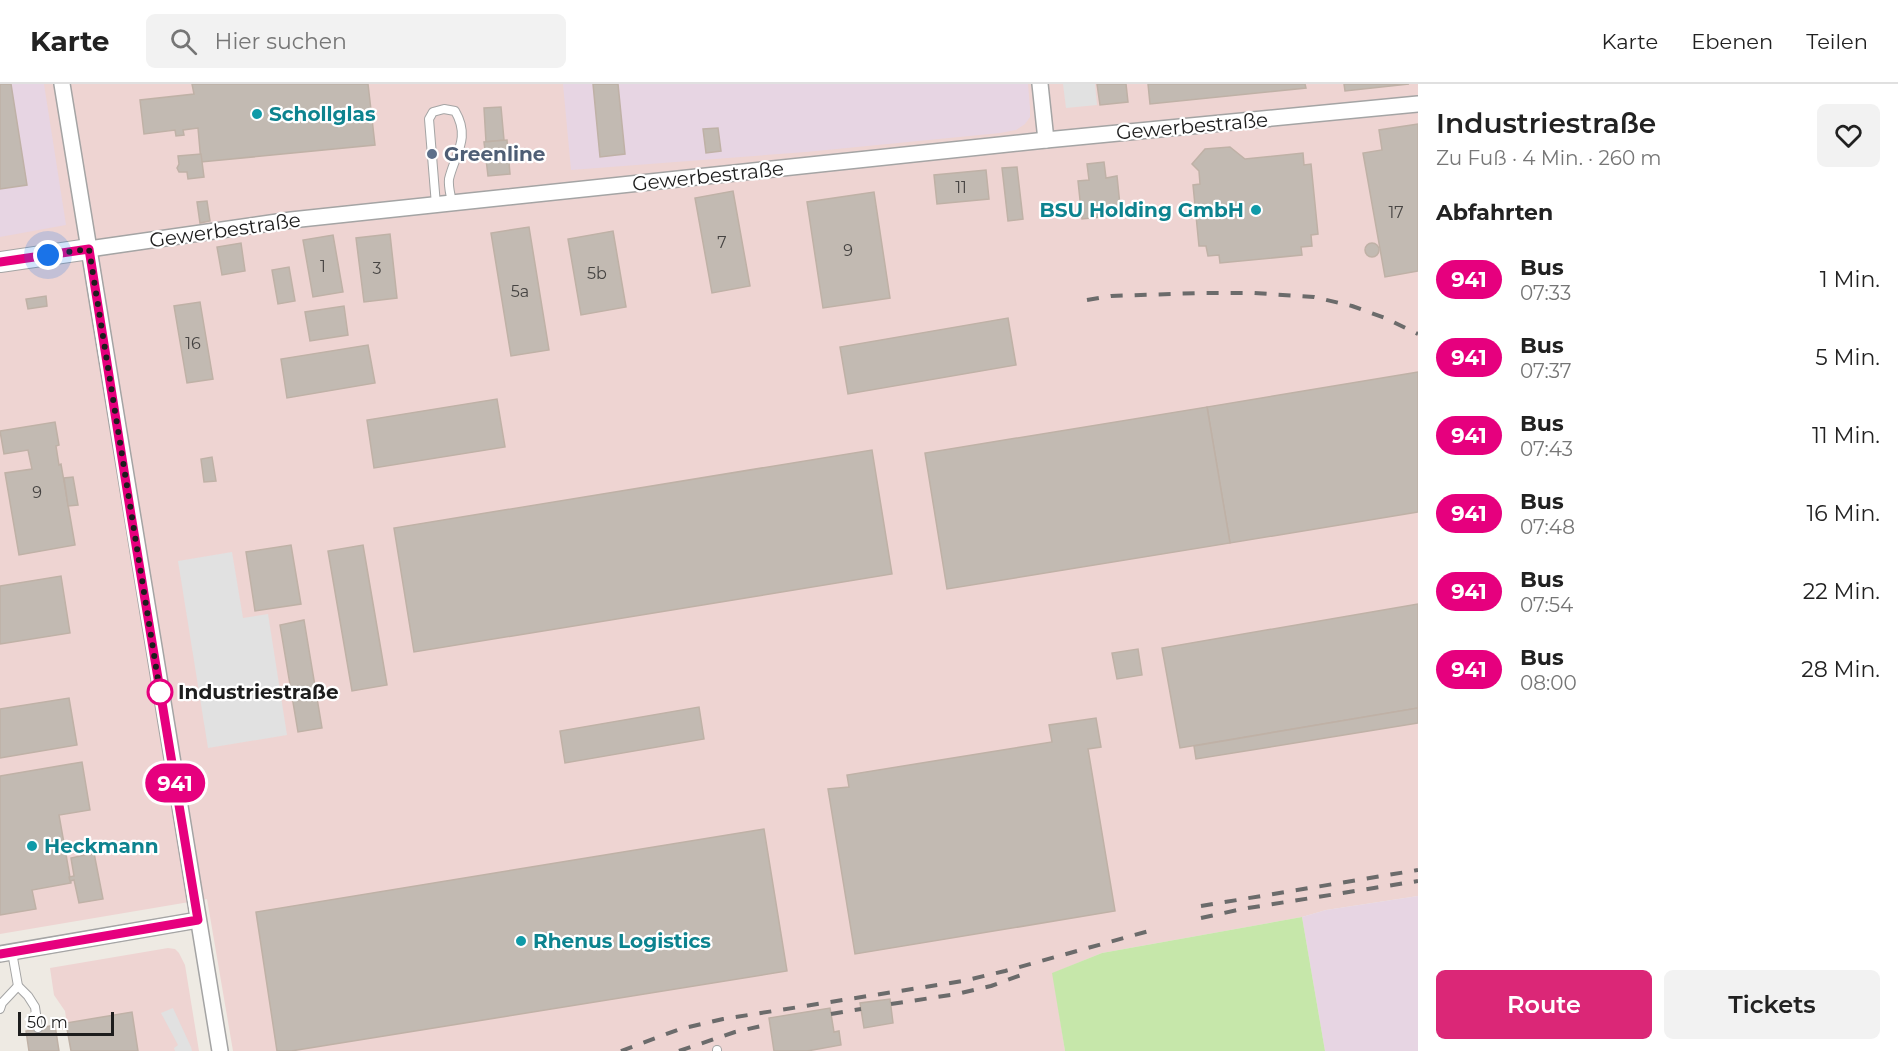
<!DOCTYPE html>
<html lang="de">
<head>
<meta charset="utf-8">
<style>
	:root { --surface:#fff; --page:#f2f2f2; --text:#222; --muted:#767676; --line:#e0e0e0; --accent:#db2777 }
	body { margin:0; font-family:Montserrat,sans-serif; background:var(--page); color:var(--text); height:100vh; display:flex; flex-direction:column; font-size:22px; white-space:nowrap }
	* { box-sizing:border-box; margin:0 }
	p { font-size:20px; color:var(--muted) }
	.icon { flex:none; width:33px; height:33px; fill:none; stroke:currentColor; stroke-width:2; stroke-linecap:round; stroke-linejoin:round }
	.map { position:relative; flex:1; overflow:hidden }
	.side { display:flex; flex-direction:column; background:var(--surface); width:480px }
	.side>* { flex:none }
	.badge { padding:0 12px; border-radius:20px; font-size:21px; line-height:39px }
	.scale { position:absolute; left:18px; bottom:15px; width:96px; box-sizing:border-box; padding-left:6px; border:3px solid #1d1d1d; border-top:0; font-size:16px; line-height:21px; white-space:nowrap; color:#1d1d1d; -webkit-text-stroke:4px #fff; paint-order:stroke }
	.you { position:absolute; width:30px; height:30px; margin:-15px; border:4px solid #fff; border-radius:50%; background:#1a73e8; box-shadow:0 0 0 9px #1a73e833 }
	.map>.badge { position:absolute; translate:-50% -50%; box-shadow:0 0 0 3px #fff }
	h2 { padding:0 18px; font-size:22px; line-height:54px }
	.round { display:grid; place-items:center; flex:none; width:63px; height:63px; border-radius:9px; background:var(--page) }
	.summary { display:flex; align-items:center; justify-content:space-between; height:102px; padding:0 18px }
	h1 { font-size:28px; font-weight:600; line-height:45px }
	.cta { display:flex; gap:12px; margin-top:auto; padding:12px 18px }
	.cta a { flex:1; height:69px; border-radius:9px; background:var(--accent); color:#fff; font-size:24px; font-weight:600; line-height:69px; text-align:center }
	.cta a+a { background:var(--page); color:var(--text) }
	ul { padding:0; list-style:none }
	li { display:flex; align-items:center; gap:18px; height:78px; padding:0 18px }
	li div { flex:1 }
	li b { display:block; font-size:22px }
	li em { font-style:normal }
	li .badge { min-width:66px; font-weight:700; text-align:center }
	header { display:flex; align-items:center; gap:36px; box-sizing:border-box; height:84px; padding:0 30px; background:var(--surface); border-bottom:2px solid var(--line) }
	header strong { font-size:28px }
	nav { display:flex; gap:33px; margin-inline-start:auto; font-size:21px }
	.search { width:420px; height:54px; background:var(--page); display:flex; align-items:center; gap:15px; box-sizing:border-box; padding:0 21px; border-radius:9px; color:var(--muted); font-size:22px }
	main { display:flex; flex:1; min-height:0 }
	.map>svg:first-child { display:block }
</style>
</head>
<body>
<header>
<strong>Karte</strong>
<div class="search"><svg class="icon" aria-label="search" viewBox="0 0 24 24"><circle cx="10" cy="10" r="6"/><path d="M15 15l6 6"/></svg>Hier suchen</div>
<nav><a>Karte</a><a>Ebenen</a><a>Teilen</a></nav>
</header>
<main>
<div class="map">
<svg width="1418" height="967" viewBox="0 0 1418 967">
	<rect width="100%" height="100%" fill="#eeeae3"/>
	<g fill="#eed4d2">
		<polygon points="0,0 1418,0 1418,812 1326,826 1302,833 1102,869 1053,889 1065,967 233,967 207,815 0,850"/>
		<polygon points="168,864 175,865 179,869 185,881 199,967 71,967 65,927 54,911 50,884"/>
	</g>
	<g fill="#e7d5e3">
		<polygon points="0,0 44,0 66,141 0,153"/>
		<polygon points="563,0 1028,0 1030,24 1030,33 1025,40 1016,46 1000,49 806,68 571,86"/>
		<polygon points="1418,812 1418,967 1325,967 1302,833 1326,826"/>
	</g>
	<polygon fill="#c6e7aa" points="1302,833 1325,967 1065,967 1052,889 1102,869"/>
	<g fill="#e1e1e1">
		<polygon points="1063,0 1095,0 1097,21 1066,24"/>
		<polygon points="232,468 243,534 268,530 287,651 208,664 178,477"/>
		<polygon points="173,924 191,963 192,967 175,967 174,964 178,961 161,929"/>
	</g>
	<g fill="#c2bab2" stroke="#bfb1a6" stroke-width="1.5">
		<polygon points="0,0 11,0 27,101 0,105"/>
		<polygon points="192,0 368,0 375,61 201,78 198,44 183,46 184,51 176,52 175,46 144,50 140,16 194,10"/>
		<polygon points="593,0 618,0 625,70 600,73"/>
		<polygon points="1097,0 1126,0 1128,18 1100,21"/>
		<polygon points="1148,0 1305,0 1306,4 1150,20"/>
		<polygon points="1344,0 1409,0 1345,7"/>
		<polygon points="501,23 504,56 486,58 484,24"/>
		<polygon points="1418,40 1418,187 1385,193 1363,69 1382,66 1379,46"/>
		<polygon points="718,44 721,67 706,69 703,45"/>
		<polygon points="507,56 510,90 488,92 484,58"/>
		<polygon points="1230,63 1245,75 1303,69 1304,81 1311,80 1318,150 1311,151 1312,162 1301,163 1302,171 1220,179 1219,171 1208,172 1206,162 1199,162 1193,101 1200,100 1199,87 1192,80 1205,65"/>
		<polygon points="201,70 204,93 188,95 187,88 179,88 177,84 179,80 178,72"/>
		<polygon points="1104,78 1106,94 1117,92 1121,131 1082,135 1078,97 1089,96 1087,80"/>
		<polygon points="1017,83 1023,135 1008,137 1002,84"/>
		<polygon points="986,86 989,115 937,120 934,91"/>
		<polygon points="733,107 750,202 712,209 695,114"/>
		<polygon points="874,108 890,214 823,224 807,118"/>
		<polygon points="207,117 210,137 200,139 197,118"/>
		<polygon points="529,143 549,266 511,272 491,149"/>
		<polygon points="613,147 626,223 581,231 568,155"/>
		<polygon points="390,150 397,214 364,218 356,154"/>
		<polygon points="333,151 343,208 313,213 303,156"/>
		<polygon points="241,159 245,187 222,191 217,163"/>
		<circle cx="1372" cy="166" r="7"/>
		<polygon points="289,183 295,217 278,220 272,186"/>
		<polygon points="46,212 47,222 28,225 26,215"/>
		<polygon points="200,218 213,295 187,299 174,222"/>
		<polygon points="344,222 348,251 310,257 305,228"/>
		<polygon points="1008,234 1016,281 848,310 840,263"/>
		<polygon points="368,261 375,299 287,314 281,275"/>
		<polygon points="1418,288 1418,428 1230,459 1207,323"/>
		<polygon points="497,315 505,363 374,384 367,336"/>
		<polygon points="1207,323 1230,459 947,505 925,369"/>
		<polygon points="55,338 59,361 56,362 59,381 61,380 75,461 19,471 5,389 32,385 28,366 4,370 0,347"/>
		<polygon points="872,366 892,490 414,568 394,444"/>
		<polygon points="212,373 216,397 204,398 201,375"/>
		<polygon points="73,393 78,421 68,422 64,394"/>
		<polygon points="291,461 301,520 255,527 246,468"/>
		<polygon points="363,461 387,601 352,607 328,467"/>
		<polygon points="61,492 70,549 0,560 0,502"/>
		<polygon points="1418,520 1418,624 1180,664 1162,564"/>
		<polygon points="304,536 322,644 298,648 280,541"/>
		<polygon points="1138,565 1142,591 1117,595 1112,569"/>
		<polygon points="69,614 77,661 0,674 0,625"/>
		<polygon points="699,623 704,655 565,679 560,647"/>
		<polygon points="1418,624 1418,639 1196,675 1194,662"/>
		<polygon points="1096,634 1101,663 1088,665 1115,827 855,870 828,705 849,703 847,691 1052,658 1049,641"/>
		<polygon points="82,678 90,726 59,731 71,799 32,806 36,825 0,831 0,692"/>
		<polygon points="764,745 787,887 291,967 277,967 256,828"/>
		<polygon points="94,769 103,815 79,819 74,796 70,797 69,793 74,792 71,774"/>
		<polygon points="890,915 893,939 864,944 860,919"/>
		<polygon points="830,924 834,948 839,947 841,961 807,967 774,967 769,934"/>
		<polygon points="132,928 138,967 71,967 66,939"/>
		<polygon points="55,941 59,967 29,967 26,947"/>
	</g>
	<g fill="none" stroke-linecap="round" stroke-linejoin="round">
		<g stroke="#a4a4a4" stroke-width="10">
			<g id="service">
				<path d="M436,121L429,35L433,28L444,25L455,27C471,54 455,70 449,95C448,103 451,112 452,119"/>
				<polyline points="12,868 18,902 28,912 35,923 38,944"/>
				<polyline points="0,925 2,919 18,902"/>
				<polyline points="717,966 717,967"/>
			</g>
		</g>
		<g stroke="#a4a4a4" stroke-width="18">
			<g id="minor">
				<polyline points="62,0 220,967"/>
				<polyline points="1040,0 1046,56"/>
				<polyline points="89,165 291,136 1046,56 1418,20"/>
				<polyline points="0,870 198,836"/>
			</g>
		</g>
		<g stroke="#a4a4a4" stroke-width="22">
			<polyline id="tertiary" points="0,178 89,165"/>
		</g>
		<use href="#service" stroke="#fff" stroke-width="8"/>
		<use href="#minor" stroke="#fff" stroke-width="15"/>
		<use href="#tertiary" stroke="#fff" stroke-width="20"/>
		<g stroke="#6b6b6b" stroke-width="4" stroke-dasharray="12 12" stroke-linecap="butt">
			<polyline points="1087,216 1111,212 1200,209 1254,209 1314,213 1352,222 1385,234 1418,250"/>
			<polyline points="1201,822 1418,786"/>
			<polyline points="1201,834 1242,825 1418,797"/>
			<polyline points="891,920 957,910 991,902 1024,890"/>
			<polyline points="831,930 861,925"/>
			<polyline points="621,967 680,945 723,935 963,897 1005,887 1149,847"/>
			<polyline points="679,967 735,948 770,940"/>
		</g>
	</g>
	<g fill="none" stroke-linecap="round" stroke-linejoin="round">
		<g stroke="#fff" stroke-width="14">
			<polyline id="line" points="0,178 89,165 131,431 198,836 0,870"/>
		</g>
		<use href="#line" stroke="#e6007e" stroke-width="9"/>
		<polyline stroke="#1d1d1d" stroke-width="6" stroke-dasharray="0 10.8" points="48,171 89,165 160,608"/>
	</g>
	<g fill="#0f9aa8" stroke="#fff" stroke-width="2">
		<circle cx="257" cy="30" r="6"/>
		<circle cx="1256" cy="126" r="6"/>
		<circle cx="32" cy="762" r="6"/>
		<circle cx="521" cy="857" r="6"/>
	</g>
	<circle fill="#5c6f8a" stroke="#fff" stroke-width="2" cx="432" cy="70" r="6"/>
	<circle fill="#fff" stroke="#e6007e" stroke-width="3" cx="160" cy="608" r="12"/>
	<g text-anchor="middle" stroke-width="4.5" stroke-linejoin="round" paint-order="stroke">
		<g font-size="16" fill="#464442">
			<text x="961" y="109">11</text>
			<text x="1396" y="134">17</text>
			<text x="722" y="164">7</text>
			<text x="848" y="172">9</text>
			<text x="323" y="188">1</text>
			<text x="377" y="190">3</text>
			<text x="597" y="195">5b</text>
			<text x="520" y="213">5a</text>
			<text x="193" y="265">16</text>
			<text x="37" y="414">9</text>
		</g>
		<g font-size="20" font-weight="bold" fill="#0d838f" stroke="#fff" text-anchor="start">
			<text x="269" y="37">Schollglas</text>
			<text x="1244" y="133" text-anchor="end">BSU Holding GmbH</text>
			<text x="44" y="769">Heckmann</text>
			<text x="533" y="864">Rhenus Logistics</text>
		</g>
		<g font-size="20" fill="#1d1d1d" stroke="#fff">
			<text transform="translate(1192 42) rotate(-5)" y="7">Gewerbestraße</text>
			<text transform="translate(708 92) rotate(-6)" y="7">Gewerbestraße</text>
			<text transform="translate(225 146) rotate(-8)" y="7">Gewerbestraße</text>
		</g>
		<g font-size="20" font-weight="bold" fill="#4e5e75" stroke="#fff" text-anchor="start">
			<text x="444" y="77">Greenline</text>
		</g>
		<g font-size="20" font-weight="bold" fill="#1d1d1d" stroke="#fff" text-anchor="start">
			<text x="178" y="615">Industriestraße</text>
		</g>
	</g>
</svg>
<div class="scale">50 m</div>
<div class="you" style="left:48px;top:171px"></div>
<b class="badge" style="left:175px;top:699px;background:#e6007e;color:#fff">941</b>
</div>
<section class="side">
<div class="summary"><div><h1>Industriestraße</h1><p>Zu Fuß · 4 Min. · 260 m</p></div><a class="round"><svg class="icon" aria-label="heart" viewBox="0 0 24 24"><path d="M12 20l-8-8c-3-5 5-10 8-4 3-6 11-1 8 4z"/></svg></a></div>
<h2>Abfahrten</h2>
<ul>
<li><span class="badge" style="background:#e6007e;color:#fff">941</span><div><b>Bus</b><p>07:33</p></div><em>1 Min.</em></li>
<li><span class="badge" style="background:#e6007e;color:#fff">941</span><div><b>Bus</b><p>07:37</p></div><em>5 Min.</em></li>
<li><span class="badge" style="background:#e6007e;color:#fff">941</span><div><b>Bus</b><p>07:43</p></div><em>11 Min.</em></li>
<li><span class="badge" style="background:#e6007e;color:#fff">941</span><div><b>Bus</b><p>07:48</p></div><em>16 Min.</em></li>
<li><span class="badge" style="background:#e6007e;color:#fff">941</span><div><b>Bus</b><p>07:54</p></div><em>22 Min.</em></li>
<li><span class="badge" style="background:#e6007e;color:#fff">941</span><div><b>Bus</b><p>08:00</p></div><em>28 Min.</em></li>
</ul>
<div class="cta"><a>Route</a><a>Tickets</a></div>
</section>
</main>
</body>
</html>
